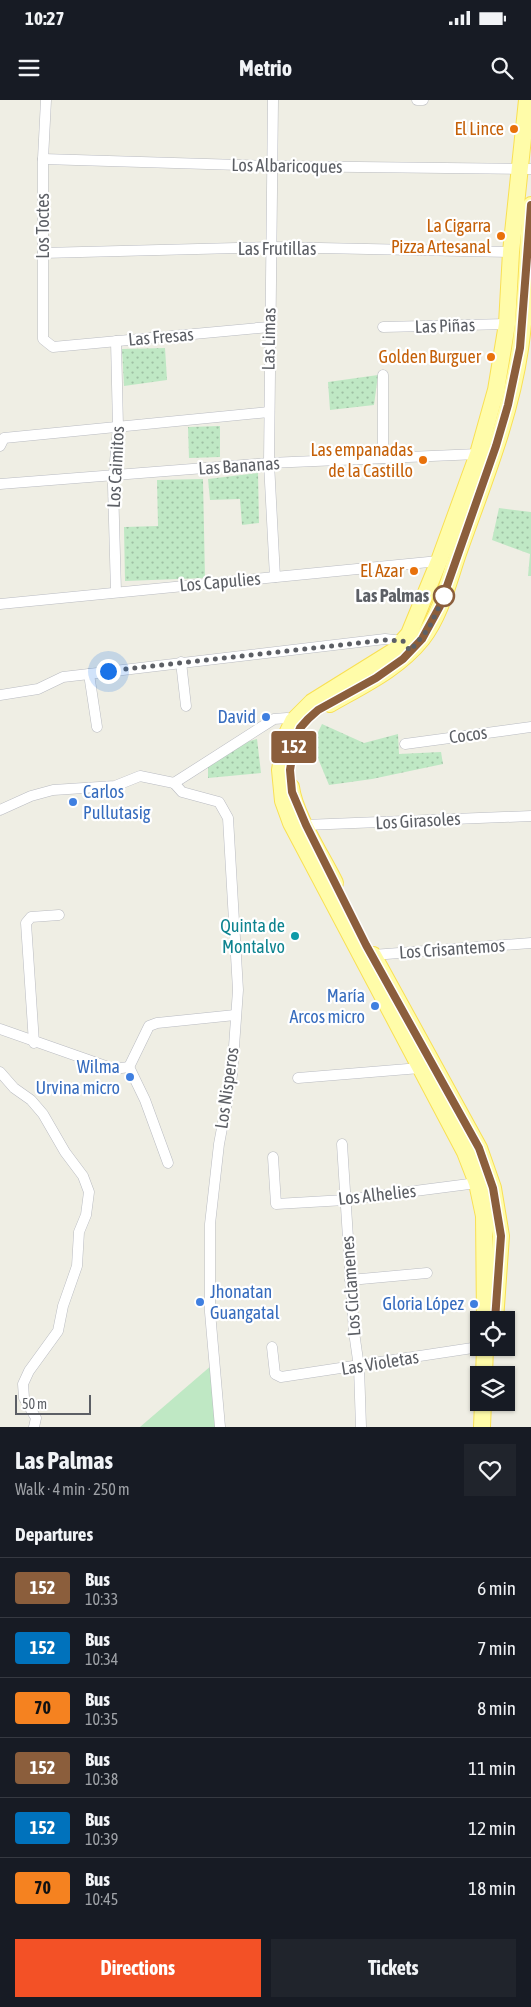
<!DOCTYPE html>
<html lang="en">
<head>
<meta charset="utf-8">
<style>
	:root { --surface:#171b24; --page:#20242c; --text:#f1f3f6; --muted:#9ea1a6; --line:#363941; --accent:#f35126 }
	body { margin:0; font-family:"Asap Condensed",sans-serif; background:var(--page); color:var(--text); height:100vh; display:flex; flex-direction:column; font-size:19px; white-space:nowrap }
	* { box-sizing:border-box; margin:0 }
	p { font-size:16px; color:var(--muted) }
	.icon { flex:none; width:28px; height:28px; fill:none; stroke:currentColor; stroke-width:2; stroke-linecap:round; stroke-linejoin:round }
	.map { position:relative; height:1327px; overflow:hidden }
	.panel { display:flex; flex-direction:column; background:var(--surface); flex:1 }
	.panel>* { flex:none }
	.badge { padding:0 10px; border-radius:4px; font-size:18px; line-height:32px }
	.controls { position:absolute; left:470px; top:1211px; display:grid; gap:10px }
	.controls a { display:grid; place-items:center; width:45px; height:45px; border-radius:0px; background:var(--surface); box-shadow:0 1px 4px #0004; font-size:25px }
	.scale { position:absolute; left:15px; bottom:12px; width:76px; box-sizing:border-box; padding-left:5px; border:2px solid #5c5f65; border-top:0; font-size:14px; line-height:18px; white-space:nowrap; color:#5c5f65; -webkit-text-stroke:4px #fff; paint-order:stroke }
	.you { position:absolute; width:25px; height:25px; margin:-12px; border:4px solid #fff; border-radius:50%; background:#1a73e8; box-shadow:0 0 0 8px #1a73e833 }
	.map>.badge { position:absolute; translate:-50% -50%; box-shadow:0 0 0 2px #fff }
	h2 { padding:0 15px; font-size:19px; line-height:45px }
	.round { display:grid; place-items:center; flex:none; width:52px; height:52px; border-radius:0px; background:var(--page) }
	.overview { display:flex; align-items:center; justify-content:space-between; height:85px; padding:0 15px }
	h1 { font-size:24px; font-weight:700; line-height:38px }
	.button { display:flex; gap:10px; margin-top:auto; padding:10px 15px }
	.button a { flex:1; height:58px; border-radius:0px; background:var(--accent); color:#fff; font-size:20px; font-weight:700; line-height:58px; text-align:center }
	.button a+a { background:var(--page); color:var(--text) }
	ul { padding:0; list-style:none }
	li { display:flex; align-items:center; gap:15px; height:60px; padding:0 15px; border-top:1px solid var(--line) }
	li div { flex:1 }
	li b { display:block; font-size:19px }
	li em { font-style:normal }
	li .badge { min-width:55px; font-weight:700; text-align:center }
	.status { display:flex; justify-content:space-between; align-items:center; height:35px; padding:0 25px; background:var(--surface); direction:ltr }
	.status svg { height:14px; fill:currentColor }
	header { display:flex; justify-content:space-between; align-items:center; height:65px; padding:0 15px; background:var(--surface); font-size:22px; font-weight:700 }
	.map>svg:first-child { display:block }
</style>
</head>
<body>
<div class="status"><b>10:27</b><svg viewBox="0 0 49 12"><path d="M0 12V9h3v3zM5 12V6h3v6zM10 12V3h3v9zM15 12V0h3v12zM26 1h20v11H26zM47 4h2v5h-2z"/></svg></div>
<header><svg class="icon" aria-label="menu" viewBox="0 0 24 24"><path d="M4 6h16M4 12h16M4 18h16"/></svg>Metrio<svg class="icon" aria-label="search" viewBox="0 0 24 24"><circle cx="10" cy="10" r="6"/><path d="M15 15l6 6"/></svg></header>
<div class="map">
<svg width="531" height="1327" viewBox="0 0 531 1327">
	<defs>
		<pattern id="park-dots" width="8" height="8" patternUnits="userSpaceOnUse" patternTransform="scale(1.25)"><rect width="8" height="8" fill="#bfe8c4"/><path d="M2 2h.1M6 6h.1" fill="none" stroke="#9ebfa3" stroke-width="1.8" stroke-linecap="round"/></pattern>
	</defs>
	<rect width="100%" height="100%" fill="#efeee4"/>
	<polygon fill="#bfe8c4" points="212,1265 215,1327 140,1327"/>
	<g fill="url(#park-dots)">
		<polygon points="165,248 167,280 124,286 122,249"/>
		<polygon points="378,275 374,305 330,310 328,282"/>
		<polygon points="220,326 220,357 189,358 188,327"/>
		<polygon points="258,373 259,423 242,425 240,399 210,400 208,379"/>
		<polygon points="203,379 205,478 125,481 124,427 158,426 157,380"/>
		<polygon points="499,408 531,412 531,476 528,476 530,454 492,440"/>
		<polygon points="322,624 364,643 398,634 399,654 441,652 443,664 372,679 329,685 317,656 303,663"/>
		<polygon points="257,639 261,673 208,678 208,666 246,642"/>
	</g>
	<g fill="none" stroke-linecap="round" stroke-linejoin="round">
		<g stroke="#b9bbc1" stroke-width="11">
			<g id="minor">
				<polyline points="46,0 43,59 43,239 53,247 269,227"/>
				<polyline points="273,0 269,363 275,477"/>
				<polyline points="417,0 423,0"/>
				<polyline points="43,59 272,66 531,69"/>
				<polyline points="43,153 272,147 511,152"/>
				<polyline points="383,227 507,224"/>
				<polyline points="383,275 383,358"/>
				<polyline points="0,346 4,338 269,312"/>
				<polyline points="0,384 269,363 478,354"/>
				<polyline points="116,492 113,385 118,327 116,241"/>
				<polyline points="0,504 439,461"/>
				<polyline points="181,562 186,606"/>
				<polyline points="89,574 97,627"/>
				<polyline points="0,595 38,589 63,577 89,574 385,539 403,541 405,543"/>
				<polyline points="405,644 531,627"/>
				<polyline points="174,683 182,692 219,702 228,718 238,890 232,975 219,1044 210,1124 210,1212 220,1327"/>
				<polyline points="174,683 274,619 287,618 300,628"/>
				<polyline points="0,710 31,696 53,690 115,686 140,676 174,683"/>
				<polyline points="305,725 531,716"/>
				<polyline points="373,855 531,843"/>
				<polyline points="0,929 114,969 129,967"/>
				<polyline points="34,943 26,823 31,817 59,815"/>
				<polyline points="129,967 149,926 157,923 235,915"/>
				<polyline points="129,967 145,1000 168,1063"/>
				<polyline points="0,972 14,988 31,1000 43,1014 65,1052 83,1076 89,1092 86,1115 79,1132 77,1166 63,1206 58,1231 29,1271 23,1284 24,1298 36,1318 34,1327"/>
				<polyline points="298,978 420,968"/>
				<polyline points="342,1044 354,1232 359,1267 361,1327"/>
				<polyline points="273,1057 276,1104 345,1100 477,1083"/>
				<polyline points="350,1180 427,1173"/>
				<polyline points="272,1247 275,1274 281,1277 479,1247"/>
			</g>
		</g>
		<g stroke="#f9e053" stroke-width="18">
			<g id="primary">
				<path d="M330,604C363,585 398,569 422,539C442,513 449,478 460,448C483,383 510,318 520,249C527,202 527,153 531,105"/>
				<path d="M291,687C294,714 323,758 335,783"/>
				<polyline points="373,855 479,1048 493,1088 501,1136 495,1220"/>
				<polyline points="485,1220 484,1116 477,1083 465,1052 291,723 283,701 280,670 285,638 293,621 312,602 394,551 409,534 439,461 478,354 496,290 507,224 511,152 527,0"/>
				<polyline points="484,1275 485,1248"/>
				<polyline points="482,1327 483,1302"/>
			</g>
		</g>
		<use href="#minor" stroke="#fff" stroke-width="10"/>
		<use href="#primary" stroke="#fffca9" stroke-width="16"/>
	</g>
	<g fill="none" stroke-linecap="round" stroke-linejoin="round">
		<g stroke="#fff" stroke-width="11">
			<polyline id="line" points="495,1220 501,1136 493,1088 479,1048 366,845 306,725 292,692 290,670 295,640 300,628 308,619 318,610 376,578 403,559 422,539 440,506 496,346 508,305 520,248 531,105"/>
		</g>
		<use href="#line" stroke="#8b5e3c" stroke-width="8"/>
		<polyline stroke="#5c5f65" stroke-width="5" stroke-dasharray="0 9" points="108,571 385,540 403,541 410,551 429,528 444,496"/>
	</g>
	<g fill="#e8710a" stroke="#fff" stroke-width="2">
		<circle cx="514" cy="29" r="5"/>
		<circle cx="501" cy="136" r="5"/>
		<circle cx="491" cy="257" r="5"/>
		<circle cx="423" cy="360" r="5"/>
		<circle cx="414" cy="471" r="5"/>
	</g>
	<circle fill="#fff" stroke="#8b5e3c" stroke-width="2.5" cx="444" cy="496" r="10"/>
	<g fill="#3f7fe0" stroke="#fff" stroke-width="2">
		<circle cx="266" cy="617" r="5"/>
		<circle cx="73" cy="702" r="5"/>
		<circle cx="375" cy="906" r="5"/>
		<circle cx="130" cy="977" r="5"/>
		<circle cx="200" cy="1202" r="5"/>
		<circle cx="474" cy="1204" r="5"/>
	</g>
	<circle fill="#0f9aa8" stroke="#fff" stroke-width="2" cx="295" cy="836" r="5"/>
	<g text-anchor="middle" stroke-width="4.5" stroke-linejoin="round" paint-order="stroke">
		<g font-size="18" fill="#c56008" stroke="#fff" text-anchor="end">
			<text x="504" y="35">El Lince</text>
			<text x="491" y="132">La Cigarra<tspan x="491" dy="21">Pizza Artesanal</tspan></text>
			<text x="481" y="263">Golden Burguer</text>
			<text x="413" y="356">Las empanadas<tspan x="413" dy="21">de la Castillo</tspan></text>
			<text x="404" y="477">El Azar</text>
		</g>
		<g font-size="18" fill="#5c5f65" stroke="#fff">
			<text transform="translate(287 66) rotate(1)" y="6">Los Albaricoques</text>
			<text transform="translate(43 126) rotate(-90)" y="6">Los Toctes</text>
			<text x="277" y="155">Las Frutillas</text>
			<text transform="translate(445 226) rotate(-2)" y="6">Las Piñas</text>
			<text transform="translate(161 237) rotate(-5)" y="6">Las Fresas</text>
			<text transform="translate(269 239) rotate(-89)" y="6">Las Limas</text>
			<text transform="translate(239 366) rotate(-4)" y="6">Las Bananas</text>
			<text transform="translate(116 367) rotate(-87)" y="6">Los Caimitos</text>
			<text transform="translate(220 482) rotate(-5)" y="6">Los Capulies</text>
			<text transform="translate(468 635) rotate(-8)" y="6">Cocos</text>
			<text transform="translate(418 721) rotate(-3)" y="6">Los Girasoles</text>
			<text transform="translate(452 849) rotate(-4)" y="6">Los Crisantemos</text>
			<text transform="translate(227 988) rotate(-82)" y="6">Los Nisperos</text>
			<text transform="translate(377 1095) rotate(-6)" y="6">Los Alhelies</text>
			<text transform="translate(351 1186) rotate(-94)" y="6">Los Ciclamenes</text>
			<text transform="translate(380 1263) rotate(-9)" y="6">Las Violetas</text>
		</g>
		<g font-size="18" font-weight="bold" fill="#5c5f65" stroke="#fff" text-anchor="end">
			<text x="429" y="502">Las Palmas</text>
		</g>
		<g font-size="18" fill="#366cbe" stroke="#fff" text-anchor="end">
			<text x="256" y="623">David</text>
			<text x="83" y="698" text-anchor="start">Carlos<tspan x="83" dy="21">Pullutasig</tspan></text>
			<text x="365" y="902">María<tspan x="365" dy="21">Arcos micro</tspan></text>
			<text x="120" y="973">Wilma<tspan x="120" dy="21">Urvina micro</tspan></text>
			<text x="210" y="1198" text-anchor="start">Jhonatan<tspan x="210" dy="21">Guangatal</tspan></text>
			<text x="464" y="1210">Gloria López</text>
		</g>
		<g font-size="18" fill="#0d838f" stroke="#fff" text-anchor="end">
			<text x="285" y="832">Quinta de<tspan x="285" dy="21">Montalvo</tspan></text>
		</g>
	</g>
</svg>
<div class="controls">
<a><svg class="icon" aria-label="locate" viewBox="0 0 24 24"><circle cx="12" cy="12" r="6"/><path d="M12 2v4M12 18v4M2 12h4M18 12h4"/></svg></a>
<a><svg class="icon" aria-label="layers" viewBox="0 0 24 24"><path d="M12 4l9 5-9 5-9-5zM3 14l9 5 9-5"/></svg></a>
</div>
<div class="scale">50 m</div>
<div class="you" style="left:108px;top:571px"></div>
<b class="badge" style="left:294px;top:647px;background:#8b5e3c;color:#fff">152</b>
</div>
<section class="panel">
<div class="overview"><div><h1>Las Palmas</h1><p>Walk · 4 min · 250 m</p></div><a class="round"><svg class="icon" aria-label="heart" viewBox="0 0 24 24"><path d="M12 20l-8-8c-3-5 5-10 8-4 3-6 11-1 8 4z"/></svg></a></div>
<h2>Departures</h2>
<ul>
<li><span class="badge" style="background:#8b5e3c;color:#fff">152</span><div><b>Bus</b><p>10:33</p></div><em>6 min</em></li>
<li><span class="badge" style="background:#0072bc;color:#fff">152</span><div><b>Bus</b><p>10:34</p></div><em>7 min</em></li>
<li><span class="badge" style="background:#f58220;color:#111">70</span><div><b>Bus</b><p>10:35</p></div><em>8 min</em></li>
<li><span class="badge" style="background:#8b5e3c;color:#fff">152</span><div><b>Bus</b><p>10:38</p></div><em>11 min</em></li>
<li><span class="badge" style="background:#0072bc;color:#fff">152</span><div><b>Bus</b><p>10:39</p></div><em>12 min</em></li>
<li><span class="badge" style="background:#f58220;color:#111">70</span><div><b>Bus</b><p>10:45</p></div><em>18 min</em></li>
</ul>
<div class="button"><a>Directions</a><a>Tickets</a></div>
</section>
</body>
</html>
